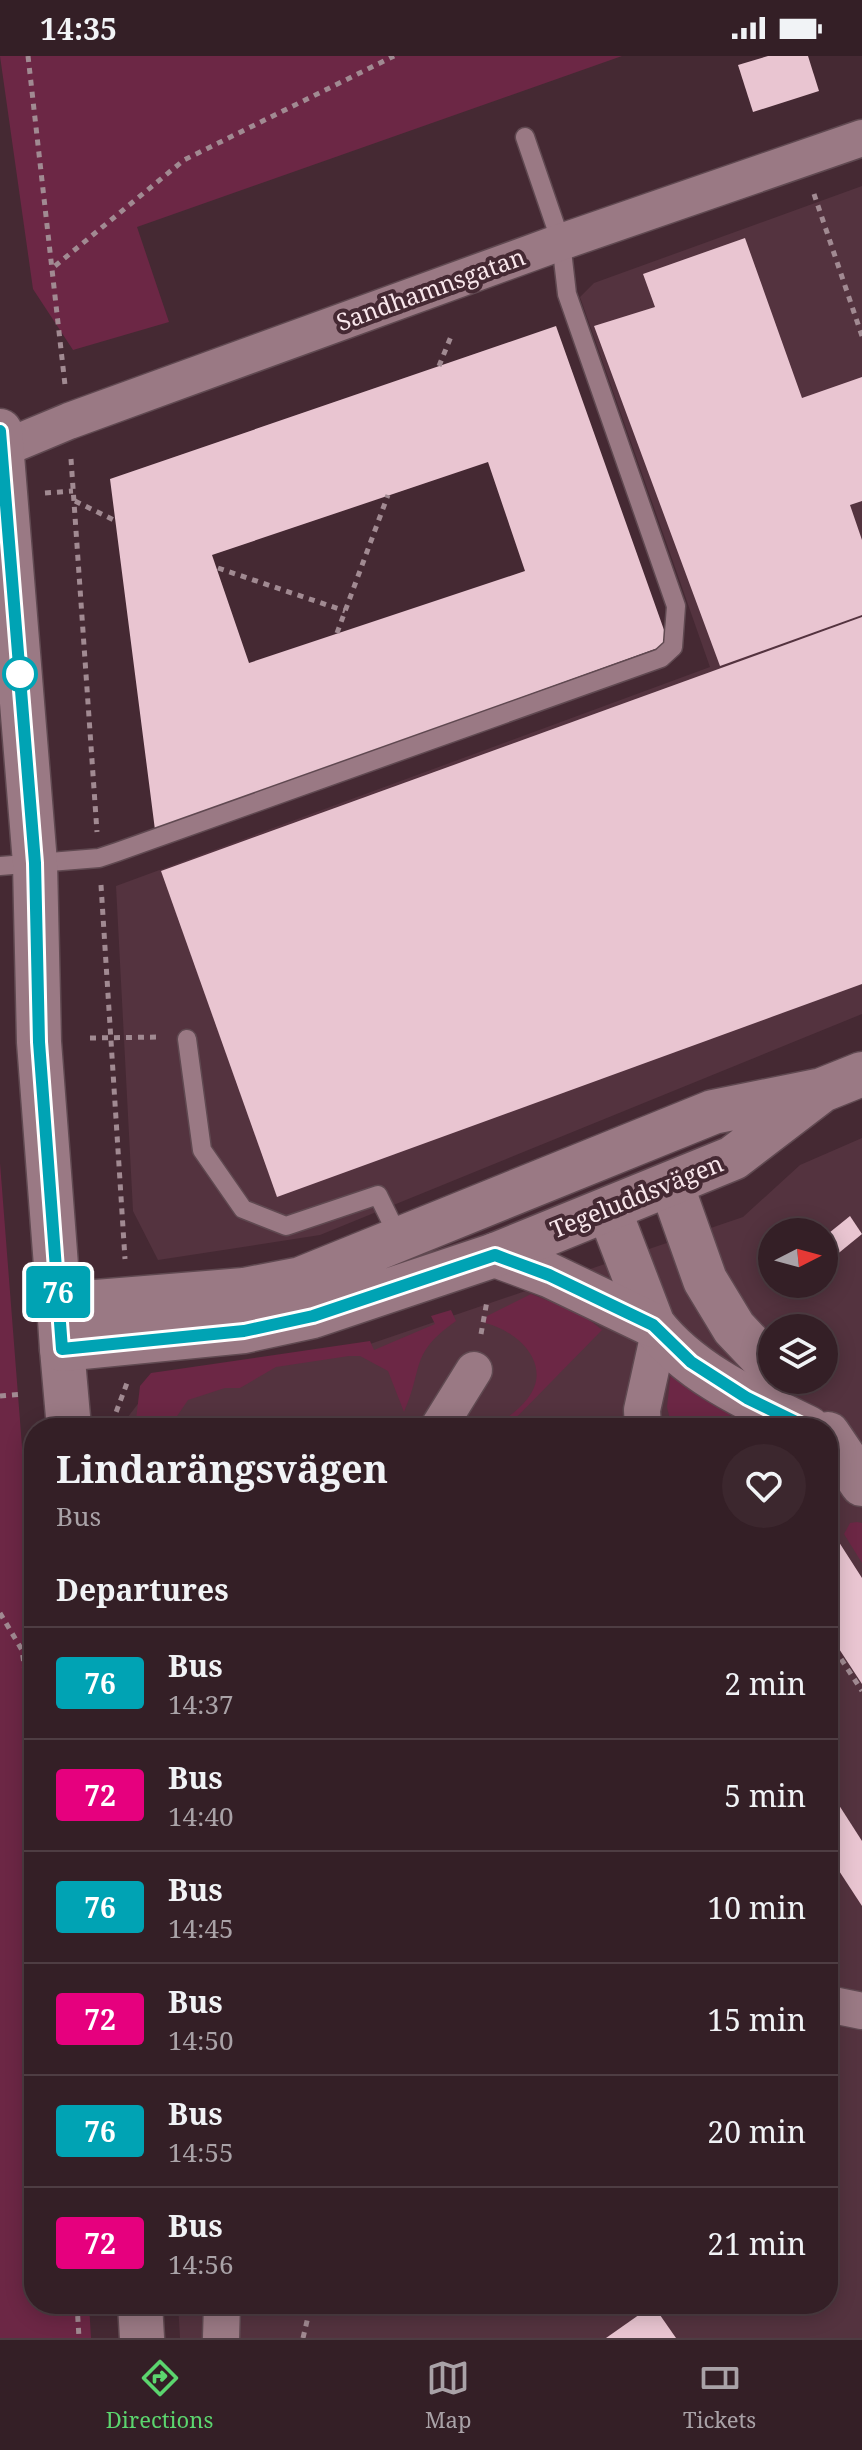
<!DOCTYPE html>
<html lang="en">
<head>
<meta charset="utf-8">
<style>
	:root { --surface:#341f26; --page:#3c272e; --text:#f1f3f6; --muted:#a9a2a7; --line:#4e3d43; --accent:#5bd56e }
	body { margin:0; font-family:"Noto Serif",serif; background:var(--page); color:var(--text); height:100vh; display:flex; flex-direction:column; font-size:30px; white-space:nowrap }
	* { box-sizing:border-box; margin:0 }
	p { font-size:26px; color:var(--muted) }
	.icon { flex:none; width:44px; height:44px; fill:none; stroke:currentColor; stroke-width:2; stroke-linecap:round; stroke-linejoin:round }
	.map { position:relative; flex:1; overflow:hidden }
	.side { position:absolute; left:24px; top:1362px; width:814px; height:896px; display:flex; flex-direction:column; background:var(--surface); border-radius:32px; box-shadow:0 4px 20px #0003,0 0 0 2px var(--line) }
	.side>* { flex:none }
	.badge { padding:0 16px; border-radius:6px; font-size:28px; line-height:52px }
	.needle { width:52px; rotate:84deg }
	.fabs { position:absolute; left:758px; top:1162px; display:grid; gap:16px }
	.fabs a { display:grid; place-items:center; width:80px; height:80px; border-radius:50%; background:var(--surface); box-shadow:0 4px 20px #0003,0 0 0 2px var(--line); font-size:40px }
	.map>.badge { position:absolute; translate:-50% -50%; box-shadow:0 0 0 4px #fff }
	h2 { padding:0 32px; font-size:30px; line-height:72px }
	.round { display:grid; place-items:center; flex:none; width:84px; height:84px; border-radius:42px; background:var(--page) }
	.summary { display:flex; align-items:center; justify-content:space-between; height:136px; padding:0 32px }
	h1 { font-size:38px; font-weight:700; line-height:60px }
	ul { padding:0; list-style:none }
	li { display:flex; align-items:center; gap:24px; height:112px; padding:0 32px; border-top:2px solid var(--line) }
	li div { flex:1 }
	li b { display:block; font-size:30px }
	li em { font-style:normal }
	li .badge { min-width:88px; font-weight:700; text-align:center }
	.status { display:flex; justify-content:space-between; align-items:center; height:56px; padding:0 40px; background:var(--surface); direction:ltr }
	.status svg { height:22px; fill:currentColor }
	.tab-bar { display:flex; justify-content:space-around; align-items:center; height:112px; border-top:2px solid var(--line); background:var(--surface); font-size:22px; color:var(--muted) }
	.tab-bar a { display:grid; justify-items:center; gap:4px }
	.tab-bar .active { color:var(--accent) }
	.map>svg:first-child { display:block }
</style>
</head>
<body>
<div class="status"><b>14:35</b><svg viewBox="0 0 49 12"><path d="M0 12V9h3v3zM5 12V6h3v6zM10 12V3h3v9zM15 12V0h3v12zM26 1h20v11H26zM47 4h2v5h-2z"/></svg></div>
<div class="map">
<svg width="862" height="2282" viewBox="0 0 862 2282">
	<rect width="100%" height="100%" fill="#452933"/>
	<g fill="#54333f" fill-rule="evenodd">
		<polygon points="862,130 862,958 320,1179 158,1204 133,1155 116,830 710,611 580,241 594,227"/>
		<path d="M862,1082V2282H180L178,2248H828V1372H125L124,1366L157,1323L370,1288L743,1161L800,1109ZM772,1176H824V1228H772ZM772,1272H824V1324H772Z"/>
	</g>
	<g fill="#6c2745">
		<polygon points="0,0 622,0 137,171 169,266 73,294 33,233"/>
		<polygon points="0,1107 34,1545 34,2248 89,2248 91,2282 0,2282"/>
		<path d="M531,1238L582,1258L602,1274L506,1372H494C505,1363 519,1354 528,1342C554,1308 516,1274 485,1267L487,1260Z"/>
		<path d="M451,1254L456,1265C409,1298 424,1311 404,1356L388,1315L360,1300H349L276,1311L240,1332H225L188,1344L169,1372H135L140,1330L151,1317L370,1285L374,1294L435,1268L431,1260Z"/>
		<polygon points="671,1316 733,1353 723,1372 672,1372 667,1351"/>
		<polygon points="857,1466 862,1467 862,1507 844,1478 850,1467"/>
	</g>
	<g fill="#e9c5d1" fill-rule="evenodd">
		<polygon points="768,0 808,0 819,35 753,56 738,9"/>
		<polygon points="745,182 802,342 862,321 862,445 850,449 862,484 862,559 720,610 594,270 655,251 643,218"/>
		<path d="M556,270L669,588L155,774L110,423ZM488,406L525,515L249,607L212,499Z"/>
		<polygon points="862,561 862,928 277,1141 161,815"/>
		<polygon points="850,1160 862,1178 824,1209 824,1181"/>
		<polygon points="828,1469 862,1522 862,1628 828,1576 834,1572 828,1562"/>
		<polygon points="828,1732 862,1785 862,1850 828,1798"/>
		<polygon points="653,2249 676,2282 606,2282"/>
	</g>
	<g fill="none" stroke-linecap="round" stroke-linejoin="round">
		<g stroke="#604951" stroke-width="21">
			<g id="service">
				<polyline points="0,810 99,802 117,796 661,602 673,591 676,550 567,238 561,186 525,81"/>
				<polyline points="187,983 202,1094 243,1153 286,1170 378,1139 400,1184"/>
			</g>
		</g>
		<g stroke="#604951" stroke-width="39">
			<g id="minor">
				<polyline points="2,393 69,365 561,186 862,82"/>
				<polyline points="438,1372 474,1314"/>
				<polyline points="643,1372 642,1354 659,1277"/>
				<polyline points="828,1948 862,1955"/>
				<polyline points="221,2282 222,2248"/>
			</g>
		</g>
		<g stroke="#604951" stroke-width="47">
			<g id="tertiary">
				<polyline points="0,375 35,807 39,986 59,1249"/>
				<polyline points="671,1128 705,1224 734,1272 772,1312"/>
				<path d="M609,1154L653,1269C691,1318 753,1345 808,1372"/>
				<polyline points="495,1199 549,1219 653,1269"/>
				<polyline points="62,1293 69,1372"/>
				<polyline points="828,1378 862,1428"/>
				<polyline points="140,2248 142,2282"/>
			</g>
		</g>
		<g stroke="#604951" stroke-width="47">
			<polyline id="secondary" points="822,1034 733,1102 495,1199 313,1260 244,1275 62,1293 59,1249 244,1234 301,1223 713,1056 822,1034 862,1018"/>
		</g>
		<g stroke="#a18a92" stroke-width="5" stroke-dasharray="6 6" stroke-linecap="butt">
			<polyline points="28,0 65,329"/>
			<polyline points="814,138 862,280"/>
			<polyline points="55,210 184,104 394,0"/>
			<polyline points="439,310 452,278"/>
			<polyline points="71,403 97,776"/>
			<polyline points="45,437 73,435"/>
			<polyline points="75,445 116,465"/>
			<polyline points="218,512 345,555"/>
			<polyline points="337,577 388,439"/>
			<polyline points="101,829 125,1203"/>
			<polyline points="90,982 159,981"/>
			<polyline points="481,1278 487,1245"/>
			<polyline points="0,1340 23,1338"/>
			<polyline points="112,1367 127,1327"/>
			<polyline points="0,1557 22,1594 34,1679"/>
			<polyline points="828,1583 862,1635"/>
			<polyline points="77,2248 79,2282"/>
			<polyline points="476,2251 477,2248"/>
			<polyline points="303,2282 311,2248"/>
		</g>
		<use href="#service" stroke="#9a7984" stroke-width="18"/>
		<use href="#minor" stroke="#9a7984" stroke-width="36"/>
		<use href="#tertiary" stroke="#9a7984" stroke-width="44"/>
		<use href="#secondary" stroke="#9a7984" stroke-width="44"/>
	</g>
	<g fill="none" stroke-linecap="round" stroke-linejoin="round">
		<g stroke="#fff" stroke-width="18">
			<polyline id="line" points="0,375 35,807 39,986 62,1293 244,1275 313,1260 495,1199 549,1219 653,1269 691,1306 747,1342 808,1372"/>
		</g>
		<use href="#line" stroke="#00a3b4" stroke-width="12"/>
	</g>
	<circle fill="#fff" stroke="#00a3b4" stroke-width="4" cx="20" cy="618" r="16"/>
	<g text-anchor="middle" stroke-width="8" stroke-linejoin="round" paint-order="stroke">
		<g font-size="24" fill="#f9e7ec" stroke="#452933">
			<text transform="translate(431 234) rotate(-20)" y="8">Sandhamnsgatan</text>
			<text transform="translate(637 1141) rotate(-22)" y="8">Tegeluddsvägen</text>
		</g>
	</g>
</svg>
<div class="fabs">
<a><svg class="needle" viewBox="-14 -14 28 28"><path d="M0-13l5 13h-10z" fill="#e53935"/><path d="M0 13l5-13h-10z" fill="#a9a2a7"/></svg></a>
<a><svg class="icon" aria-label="layers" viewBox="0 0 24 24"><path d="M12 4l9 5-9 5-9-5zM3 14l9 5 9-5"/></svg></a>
</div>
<b class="badge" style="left:58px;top:1236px;background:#00a3b4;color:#fff">76</b>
<section class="side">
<div class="summary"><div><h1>Lindarängsvägen</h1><p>Bus</p></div><a class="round"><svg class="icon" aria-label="heart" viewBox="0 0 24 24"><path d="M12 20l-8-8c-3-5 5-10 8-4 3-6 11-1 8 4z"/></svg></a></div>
<h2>Departures</h2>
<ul>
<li><span class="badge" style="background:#00a3b4;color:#fff">76</span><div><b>Bus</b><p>14:37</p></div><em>2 min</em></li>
<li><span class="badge" style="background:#e6007e;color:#fff">72</span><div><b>Bus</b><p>14:40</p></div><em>5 min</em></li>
<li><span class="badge" style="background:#00a3b4;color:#fff">76</span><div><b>Bus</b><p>14:45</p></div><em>10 min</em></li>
<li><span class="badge" style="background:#e6007e;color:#fff">72</span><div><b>Bus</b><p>14:50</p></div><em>15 min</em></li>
<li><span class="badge" style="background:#00a3b4;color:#fff">76</span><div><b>Bus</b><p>14:55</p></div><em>20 min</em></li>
<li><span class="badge" style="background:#e6007e;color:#fff">72</span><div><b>Bus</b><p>14:56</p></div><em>21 min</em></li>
</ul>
</section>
</div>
<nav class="tab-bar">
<a class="active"><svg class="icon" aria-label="directions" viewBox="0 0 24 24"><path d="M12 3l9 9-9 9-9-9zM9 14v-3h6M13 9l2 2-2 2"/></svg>Directions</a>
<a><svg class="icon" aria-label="map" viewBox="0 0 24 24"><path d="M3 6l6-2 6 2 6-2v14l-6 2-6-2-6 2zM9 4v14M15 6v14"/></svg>Map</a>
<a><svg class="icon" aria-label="tickets" viewBox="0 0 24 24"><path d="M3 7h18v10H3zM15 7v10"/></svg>Tickets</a>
</nav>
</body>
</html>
